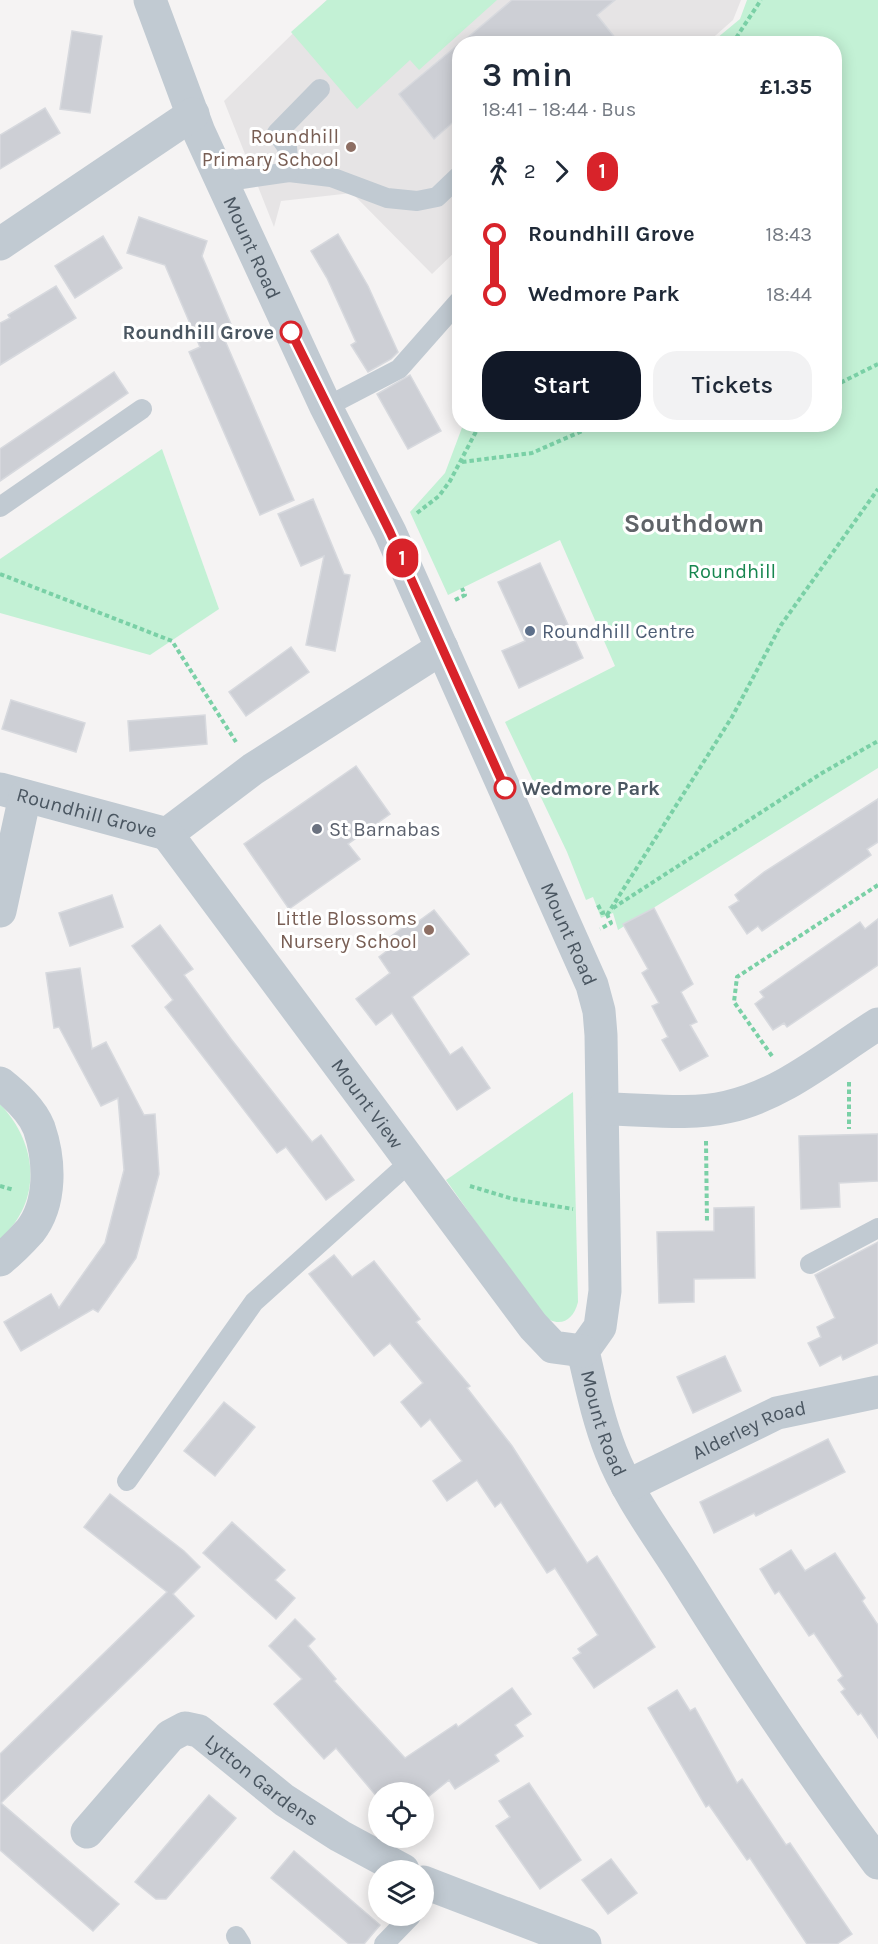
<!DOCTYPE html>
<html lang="en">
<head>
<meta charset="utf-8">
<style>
	:root { --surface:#fff; --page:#f2f2f3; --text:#1f2937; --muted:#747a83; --accent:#111827 }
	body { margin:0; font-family:Karla,sans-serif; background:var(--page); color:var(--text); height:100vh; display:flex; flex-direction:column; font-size:22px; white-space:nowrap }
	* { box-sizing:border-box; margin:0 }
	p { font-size:20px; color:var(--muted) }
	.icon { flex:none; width:33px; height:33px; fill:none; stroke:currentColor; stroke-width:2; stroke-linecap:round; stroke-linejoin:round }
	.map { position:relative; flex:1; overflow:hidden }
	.panel { position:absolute; left:452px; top:36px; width:390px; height:396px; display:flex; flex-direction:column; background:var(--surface); border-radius:24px; box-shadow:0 3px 15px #0003 }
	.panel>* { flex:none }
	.badge { padding:0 12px; border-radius:20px; font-size:21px; line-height:39px }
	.tools { position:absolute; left:368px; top:1782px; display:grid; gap:12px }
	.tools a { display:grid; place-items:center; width:66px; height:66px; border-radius:50%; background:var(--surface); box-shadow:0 3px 15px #0003; font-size:30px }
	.map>.badge { position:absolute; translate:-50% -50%; box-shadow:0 0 0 3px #fff }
	.legs { display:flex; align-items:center; gap:9px; height:66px; padding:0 30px; font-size:20px }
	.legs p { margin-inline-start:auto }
	.headline { display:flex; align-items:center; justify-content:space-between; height:102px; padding:0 30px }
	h1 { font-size:33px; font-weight:600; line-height:45px }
	.action { display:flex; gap:12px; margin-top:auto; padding:12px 30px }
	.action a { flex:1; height:69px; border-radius:24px; background:var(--accent); color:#fff; font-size:24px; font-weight:600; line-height:69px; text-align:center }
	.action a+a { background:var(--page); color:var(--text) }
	ul { padding:0 30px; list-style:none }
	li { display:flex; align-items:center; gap:21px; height:60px; font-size:22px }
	li i { display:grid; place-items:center; width:9px; height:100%; margin:0 8px; background:currentColor }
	li i::after { content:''; width:15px; height:15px; margin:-8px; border:4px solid; border-radius:50%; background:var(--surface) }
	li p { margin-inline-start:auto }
	li:first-child i { background:linear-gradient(#0000 50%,currentColor 0) }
	li:last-child i { background:linear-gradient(currentColor 50%,#0000 0) }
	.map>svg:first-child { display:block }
</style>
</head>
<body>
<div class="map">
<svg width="878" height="1944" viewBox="0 0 878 1944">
	<rect width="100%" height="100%" fill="#f5f3f3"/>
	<polygon fill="#e6e4e5" points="327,0 741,0 733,20 707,43 459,44 459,248 432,274 352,193 281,201 274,227 224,101"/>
	<g fill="#c3f1d5">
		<polygon points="327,0 497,0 419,70 410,60 357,109 291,32"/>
		<polygon points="747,0 878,0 878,768 618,930 613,913 601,918 593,897 586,900 567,852 505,722 615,666 560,540 448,595 410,512 445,473 463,425 834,424 834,44 711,43 740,19"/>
		<polygon points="162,449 219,609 150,655 0,613 0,559"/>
		<path d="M573,1092L578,1302C573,1322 558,1329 541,1314L446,1180Z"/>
		<path d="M0,1104C38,1144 43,1201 0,1239Z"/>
	</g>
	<g fill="#cdcfd5" stroke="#d7d9de" stroke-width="1.5">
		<polygon points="512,0 615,0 597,15 620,44 460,44"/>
		<polygon points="72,31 102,36 90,113 60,109"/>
		<polygon points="459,44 459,117 434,139 399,94"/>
		<polygon points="45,108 60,133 0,169 0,135"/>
		<polygon points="139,217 207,241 202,256 231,324 220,329 294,500 260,515 189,352 200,347 165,265 127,253"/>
		<polygon points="338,234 368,286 398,352 391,359 368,372 351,345 356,342 327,278 311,251"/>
		<polygon points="103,236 122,268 75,298 55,266"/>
		<polygon points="56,286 76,318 0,365 0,323 10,318 8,315"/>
		<polygon points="114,372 128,393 0,481 0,449"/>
		<polygon points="410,375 441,431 408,449 377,394"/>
		<polygon points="313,499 344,574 350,575 335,651 306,645 324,556 301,566 278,514"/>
		<polygon points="540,563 583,658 519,688 502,651 525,641 498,582"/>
		<polygon points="291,647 309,672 246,716 229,692"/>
		<polygon points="11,700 85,723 76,752 2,729"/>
		<polygon points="205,715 207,744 130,751 128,721"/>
		<polygon points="356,766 390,814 348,844 360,859 289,909 244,844"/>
		<polygon points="878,799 878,842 867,849 871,855 762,931 758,926 747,934 729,907 739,901 735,895 764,872"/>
		<polygon points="112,895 123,927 70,946 59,913"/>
		<polygon points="654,908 693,984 681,992 697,1022 690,1025 708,1056 680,1071 662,1040 668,1037 652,1006 659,1003 642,973 648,969 623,924"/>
		<polygon points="434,910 469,954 412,997 450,1055 462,1047 490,1088 457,1110 392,1013 376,1025 356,999 390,973 379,957 392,947 386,940 409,923 412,926"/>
		<polygon points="878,919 878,965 787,1027 784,1023 773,1030 755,1004 764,997 760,992 860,922 865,929"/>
		<polygon points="160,925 193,969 184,975 231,1039 312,1142 321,1135 354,1180 326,1200 286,1147 277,1153 165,1007 173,1000 132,946"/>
		<polygon points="80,968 92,1049 106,1042 144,1115 155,1114 159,1174 136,1258 98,1312 93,1309 21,1351 4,1322 51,1294 59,1308 105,1243 124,1170 118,1098 101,1106 59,1027 54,1028 46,973"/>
		<polygon points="878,1134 878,1181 839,1183 840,1207 801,1209 799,1136"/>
		<polygon points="754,1207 755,1278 694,1279 694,1302 659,1303 657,1232 714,1231 714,1208"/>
		<polygon points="878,1242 878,1343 843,1360 841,1355 820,1366 808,1343 821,1337 817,1327 835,1318 815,1275"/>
		<polygon points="334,1255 352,1277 374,1261 420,1319 416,1322 470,1386 467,1388 512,1446 587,1563 597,1556 655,1647 594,1688 573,1658 581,1653 578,1649 598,1635 555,1568 547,1573 501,1502 495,1507 477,1480 447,1501 433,1481 462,1461 430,1419 421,1427 401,1402 423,1383 390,1343 374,1356 309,1274"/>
		<polygon points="725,1356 741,1391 693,1413 677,1377"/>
		<polygon points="224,1402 255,1427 215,1476 184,1451"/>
		<polygon points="828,1439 845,1472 756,1516 754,1513 714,1533 700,1502"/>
		<polygon points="110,1494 184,1551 200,1567 173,1594 194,1616 1,1803 119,1904 93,1931 0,1850 0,1754 167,1592 84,1527"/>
		<polygon points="232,1522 285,1570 275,1580 295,1598 276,1619 203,1553"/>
		<polygon points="791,1550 805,1571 835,1553 865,1598 862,1601 878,1625 878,1738 861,1713 858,1715 841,1692 845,1689 838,1680 843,1676 814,1633 809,1636 779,1591 775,1594 760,1569"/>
		<polygon points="295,1619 315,1639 308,1646 336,1679 334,1681 405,1758 456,1724 458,1727 512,1688 531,1714 515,1725 523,1736 495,1755 499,1761 455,1789 449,1780 423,1801 423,1792 378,1792 378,1798 336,1748 324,1759 274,1704 302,1679 269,1646"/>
		<polygon points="677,1690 690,1711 695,1708 737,1783 742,1779 786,1845 790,1843 852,1934 837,1944 807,1944 750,1858 747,1860 709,1805 706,1807 648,1708"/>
		<polygon points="529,1783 581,1860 540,1889 496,1826 510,1817 499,1801"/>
		<polygon points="209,1795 236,1818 166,1899 156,1899 135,1882"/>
		<polygon points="294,1851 380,1925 364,1944 349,1944 271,1878"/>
		<polygon points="611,1859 637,1893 608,1914 582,1880"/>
	</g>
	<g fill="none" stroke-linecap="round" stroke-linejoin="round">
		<g stroke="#7ad0a6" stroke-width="4" stroke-dasharray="4.5 3" stroke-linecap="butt">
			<polyline points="732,44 761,0"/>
			<polyline points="834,386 878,364"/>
			<polyline points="462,462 532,453 598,424"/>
			<polyline points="417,513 439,496 450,481 480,424"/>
			<polyline points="0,574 172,641 236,742"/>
			<polyline points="455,600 465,595 462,588"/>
			<polyline points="598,905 602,913 606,912 611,923 600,929"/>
			<polyline points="613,908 822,773 878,741"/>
			<polyline points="607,915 732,717 781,625 878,489"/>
			<polyline points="772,1056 734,1002 737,977 878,885"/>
			<polyline points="849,1082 849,1129"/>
			<polyline points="706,1141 707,1223"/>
			<polyline points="0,1186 14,1190"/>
			<polyline points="470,1186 513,1199 573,1209"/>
		</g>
		<g stroke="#c1cad2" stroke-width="20">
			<polyline points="289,172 331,177 387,198 417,201 437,197 459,176"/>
			<polyline points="222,182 289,172 287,147 277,133 320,89"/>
			<polyline points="326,407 399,369 459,301"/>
			<polyline points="0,507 142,409"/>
			<polyline points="810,1264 878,1228"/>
			<polyline points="127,1481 254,1302 411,1161"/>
			<polyline points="236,1936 241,1944"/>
			<polyline points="384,1944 411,1916"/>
		</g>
		<g stroke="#c1cad2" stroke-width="33">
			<path id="s1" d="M150,0L199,132L222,182L326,407L390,532L592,985L599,1011L601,1035L605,1291L600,1327L583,1351C591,1385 598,1419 611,1452C629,1498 661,1539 687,1581C747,1677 810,1772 878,1863"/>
			<polyline points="0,244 193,114"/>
			<path id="s2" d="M0,789L167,834L253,769L442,648"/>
			<path id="s3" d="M167,834L533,1326L553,1347L583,1351"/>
			<polyline points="0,911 25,796"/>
			<path d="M0,1083C15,1095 32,1110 39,1128C50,1160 52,1203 30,1231C21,1241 10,1252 0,1260"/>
			<path d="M603,1109C643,1109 688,1116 727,1107C783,1095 830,1054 878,1024"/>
			<path id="s4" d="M627,1486L777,1413L878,1392"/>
			<path id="s5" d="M87,1832L170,1736L185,1728L199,1731L284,1800L340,1836L403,1870"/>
			<polyline points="423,1882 585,1944"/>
		</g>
	</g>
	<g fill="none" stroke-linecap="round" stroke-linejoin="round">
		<g stroke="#fff" stroke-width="14">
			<polyline id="line-1" points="291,332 390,532 505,788"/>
		</g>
		<use href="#line-1" stroke="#d8232a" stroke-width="9"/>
	</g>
	<g fill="#8d6e63" stroke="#fff" stroke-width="2">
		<circle cx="351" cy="147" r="6"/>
		<circle cx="429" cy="930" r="6"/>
	</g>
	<g fill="#fff" stroke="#d8232a" stroke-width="3">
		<circle cx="291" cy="332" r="10"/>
		<circle cx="505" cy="788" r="10"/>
	</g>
	<circle fill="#5c6f8a" stroke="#fff" stroke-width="2" cx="530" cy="631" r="6"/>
	<circle fill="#6b7280" stroke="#fff" stroke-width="2" cx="317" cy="829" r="6"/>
	<g text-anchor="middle" stroke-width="6" stroke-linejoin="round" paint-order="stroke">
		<g font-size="20" fill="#785e54" stroke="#fff" text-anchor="end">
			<text x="339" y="143">Roundhill<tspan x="339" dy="23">Primary School</tspan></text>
			<text x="417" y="925">Little Blossoms<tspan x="417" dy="23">Nursery School</tspan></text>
		</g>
		<g font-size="20" fill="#4a5661" stroke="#fff">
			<text dy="7" stroke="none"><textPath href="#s1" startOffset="268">Mount Road</textPath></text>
			<text dy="7" stroke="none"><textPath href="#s2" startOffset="90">Roundhill Grove</textPath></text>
			<text dy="7" stroke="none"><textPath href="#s1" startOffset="1024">Mount Road</textPath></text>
			<text dy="7" stroke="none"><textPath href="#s3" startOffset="336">Mount View</textPath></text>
			<text dy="7" stroke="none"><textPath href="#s1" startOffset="1528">Mount Road</textPath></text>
			<text dy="7" stroke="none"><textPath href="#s4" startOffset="135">Alderley Road</textPath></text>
			<text dy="7" stroke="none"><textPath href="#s5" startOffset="238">Lytton Gardens</textPath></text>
		</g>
		<g font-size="20" font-weight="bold" fill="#4a5661" stroke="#fff" text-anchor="end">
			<text x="274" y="339">Roundhill Grove</text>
			<text x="522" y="795" text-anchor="start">Wedmore Park</text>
		</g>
		<g font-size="20" fill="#17864f" stroke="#fff">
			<text x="732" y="578">Roundhill</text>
		</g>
		<g font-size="20" fill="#4e5e75" stroke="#fff" text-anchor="start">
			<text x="542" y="638">Roundhill Centre</text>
		</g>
		<g font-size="20" fill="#5b616d" stroke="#fff" text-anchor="start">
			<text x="329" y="836">St Barnabas</text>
		</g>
		<g font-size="26" font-weight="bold" fill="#5f6368" stroke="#fff">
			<text x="694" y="532">Southdown</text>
		</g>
	</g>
</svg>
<div class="tools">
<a><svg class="icon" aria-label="locate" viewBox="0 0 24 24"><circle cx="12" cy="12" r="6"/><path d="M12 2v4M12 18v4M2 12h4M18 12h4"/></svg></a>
<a><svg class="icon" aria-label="layers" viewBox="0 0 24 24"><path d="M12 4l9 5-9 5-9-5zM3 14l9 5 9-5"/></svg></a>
</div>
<b class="badge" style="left:402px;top:558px;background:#d8232a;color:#fff">1</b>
<section class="panel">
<div class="headline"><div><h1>3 min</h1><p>18:41 – 18:44 · Bus</p></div><b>£1.35</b></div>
<div class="legs"><svg class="icon" aria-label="walk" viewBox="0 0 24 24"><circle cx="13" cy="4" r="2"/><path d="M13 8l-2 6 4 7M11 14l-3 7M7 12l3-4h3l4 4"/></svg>2<svg class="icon" aria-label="forward" viewBox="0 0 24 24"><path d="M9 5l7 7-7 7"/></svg><b class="badge" style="background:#d8232a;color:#fff">1</b></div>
<ul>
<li><i style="color:#d8232a"></i><b>Roundhill Grove</b><p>18:43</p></li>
<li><i style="color:#d8232a"></i><b>Wedmore Park</b><p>18:44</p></li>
</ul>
<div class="action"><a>Start</a><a>Tickets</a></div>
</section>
</div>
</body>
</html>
